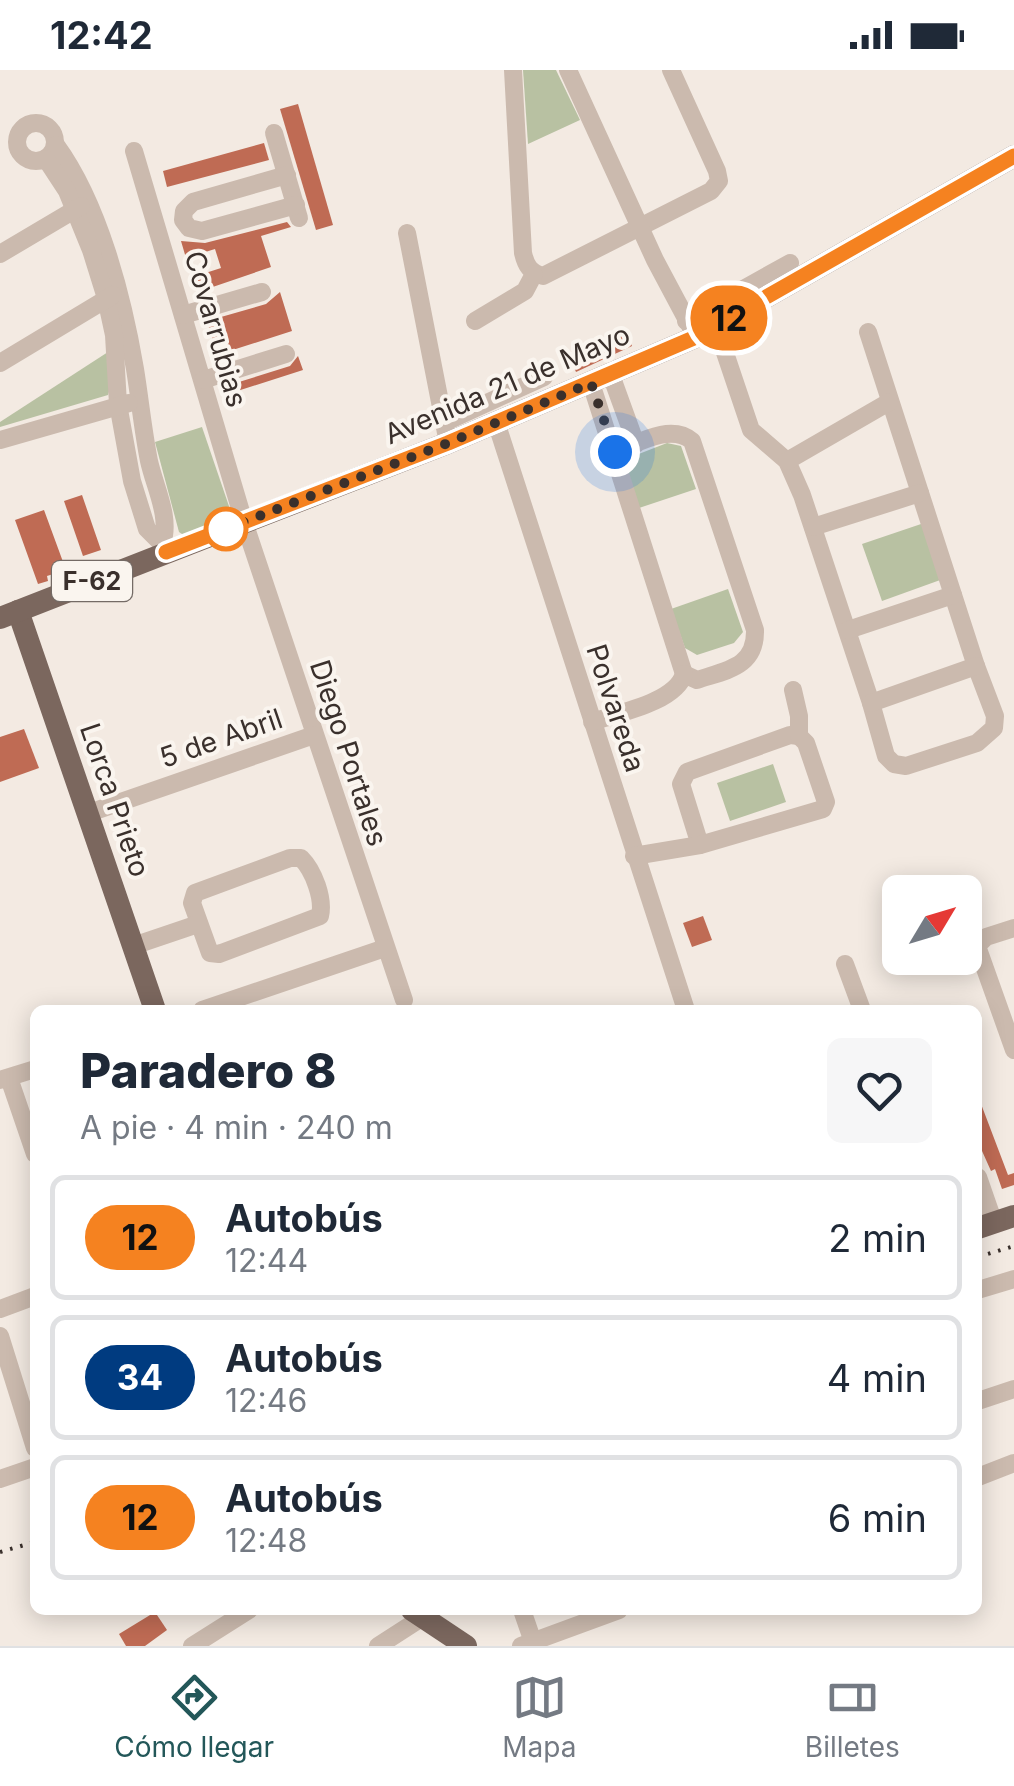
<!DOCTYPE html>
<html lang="es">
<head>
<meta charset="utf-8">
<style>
	:root { --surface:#fff; --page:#f6f6f7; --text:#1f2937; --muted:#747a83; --line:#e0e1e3; --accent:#235759 }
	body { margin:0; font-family:Inter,sans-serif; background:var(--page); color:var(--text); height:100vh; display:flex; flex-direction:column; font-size:38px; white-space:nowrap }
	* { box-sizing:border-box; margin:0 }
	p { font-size:32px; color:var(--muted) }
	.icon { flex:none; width:55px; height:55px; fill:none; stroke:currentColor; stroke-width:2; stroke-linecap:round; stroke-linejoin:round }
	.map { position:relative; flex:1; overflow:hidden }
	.side { position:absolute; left:30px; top:935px; width:952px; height:610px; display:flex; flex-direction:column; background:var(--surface); border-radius:15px; box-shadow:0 5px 25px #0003 }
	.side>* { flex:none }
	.badge { padding:0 20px; border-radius:32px; font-size:35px; line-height:65px }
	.needle { width:65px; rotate:52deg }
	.controls { position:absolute; left:882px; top:805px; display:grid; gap:20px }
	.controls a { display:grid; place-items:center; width:100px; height:100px; border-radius:15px; background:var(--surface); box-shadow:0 5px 25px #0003; font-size:50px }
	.you { position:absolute; width:50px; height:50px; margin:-25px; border:8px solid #fff; border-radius:50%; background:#1a73e8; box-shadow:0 0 0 15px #1a73e833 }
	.map>.badge { position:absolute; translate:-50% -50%; box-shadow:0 0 0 5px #fff }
	.round { display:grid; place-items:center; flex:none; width:105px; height:105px; border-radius:15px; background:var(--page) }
	.summary { display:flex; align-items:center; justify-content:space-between; height:170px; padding:0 50px }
	h1 { font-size:48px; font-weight:800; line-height:75px }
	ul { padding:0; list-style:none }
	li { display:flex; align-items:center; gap:30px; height:125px; margin:0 20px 15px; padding:0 30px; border:5px solid var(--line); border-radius:15px }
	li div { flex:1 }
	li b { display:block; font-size:38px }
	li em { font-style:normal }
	li .badge { min-width:110px; font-weight:700; text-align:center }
	.status { display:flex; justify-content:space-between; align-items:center; height:70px; padding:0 50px; background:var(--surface); direction:ltr }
	.status svg { height:28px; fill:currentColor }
	.tab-bar { display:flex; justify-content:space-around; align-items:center; height:140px; border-top:2px solid var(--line); background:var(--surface); font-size:28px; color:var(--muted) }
	.tab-bar a { display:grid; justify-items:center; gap:5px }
	.tab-bar .selected { color:var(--accent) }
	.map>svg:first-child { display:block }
</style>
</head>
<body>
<div class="status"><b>12:42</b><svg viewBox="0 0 49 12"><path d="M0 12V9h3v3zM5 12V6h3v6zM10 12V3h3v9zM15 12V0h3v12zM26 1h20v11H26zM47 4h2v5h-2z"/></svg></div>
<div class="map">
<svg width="1014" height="1576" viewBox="0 0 1014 1576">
	<rect width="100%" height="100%" fill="#f3eae2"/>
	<g fill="#b8c1a2">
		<polygon points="523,0 556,0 580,50 528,74"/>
		<polygon points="108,282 112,311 108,325 0,357 0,352"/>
		<polygon points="202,357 232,445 185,466 179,462 155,372"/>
		<polygon points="667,373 681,376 696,419 639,438 625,399 631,387"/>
		<polygon points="924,453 943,509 882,531 862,474"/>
		<polygon points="728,519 743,562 734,573 697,585 685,578 671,539"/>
		<polygon points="773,694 786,732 730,751 717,713"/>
	</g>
	<g fill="#bf6b54">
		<polygon points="298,34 333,155 316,160 280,39"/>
		<polygon points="264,73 269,90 167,117 163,101"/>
		<polygon points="287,152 291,157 261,166 271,197 198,222 193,207 221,198 215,179 186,188 181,171 205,173"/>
		<polygon points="280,222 292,261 217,285 207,251 266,234"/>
		<polygon points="623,257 632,276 576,302 568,283 587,274 590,280 612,270 609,263"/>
		<polygon points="298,286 303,300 228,324 226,316 290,296"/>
		<polygon points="82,425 101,480 83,486 64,431"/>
		<polygon points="44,440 66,500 47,506 48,511 38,514 15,450"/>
		<polygon points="24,659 39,698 0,712 0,667"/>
		<polygon points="703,846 712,870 692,877 683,853"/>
		<polygon points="978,1026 1008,1105 1014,1103 1014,1115 1002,1119 995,1099 991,1101 978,1072"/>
		<polygon points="155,1542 167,1560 145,1576 126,1576 119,1564"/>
	</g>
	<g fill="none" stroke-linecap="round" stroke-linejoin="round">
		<g stroke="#cbbaae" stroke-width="18">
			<path d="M513,0L523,183C526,196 530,202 543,206L711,121L719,111L717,101L671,0"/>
			<polyline points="568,0 655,190 696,267"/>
			<circle cx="36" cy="72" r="19"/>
			<polyline points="274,63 299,148"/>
			<path d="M56,75C99,134 123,228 135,299C140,330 143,361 149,391C155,418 171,447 162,474"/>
			<polyline points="134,81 244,452 404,930"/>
			<polyline points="46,89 67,121 91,180 106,228 114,265 118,334 132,411 147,459 162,474 166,482"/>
			<polyline points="287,105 193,132 184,141 183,150 189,158 202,161 296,135"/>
			<polyline points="407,163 448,373"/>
			<polyline points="0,184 81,136"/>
			<polyline points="183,245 262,222"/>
			<polyline points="475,251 525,221 534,204"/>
			<polyline points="686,251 790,193"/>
			<polyline points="716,256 751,360 787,391 802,425 871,633 886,686 894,694 906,696 977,673 994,658 995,646 976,596 868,262"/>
			<polyline points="0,293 113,225"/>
			<polyline points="611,305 636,374"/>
			<polyline points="203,310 286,284"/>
			<polyline points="591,313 684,604"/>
			<polyline points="496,352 686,940"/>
			<polyline points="443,353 544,307"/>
			<polyline points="0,370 129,333"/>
			<path d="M615,382C638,373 671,353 692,371L755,560C756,597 727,600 697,610L684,604"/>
			<polyline points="787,391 889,332"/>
			<polyline points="813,457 920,423"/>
			<polyline points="848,560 953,525"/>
			<polyline points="871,633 976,596"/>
			<path d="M592,652C619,643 676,632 684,604"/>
			<polyline points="89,743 314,665"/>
			<polyline points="700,775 681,714 687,702 790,665 799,666"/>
			<polyline points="634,786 700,775 823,739 826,732 806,673 799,666 799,646 793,620"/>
			<path d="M290,788H301C314,801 324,829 320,846L219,884L210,883L192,833L195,823Z"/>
			<polyline points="1014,858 986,867 977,876 1014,980"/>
			<polyline points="133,876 198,854"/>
			<polyline points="845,894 862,940"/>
			<polyline points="202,940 385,878"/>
			<polyline points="9,1008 35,1084"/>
			<polyline points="0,1010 35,999"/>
			<polyline points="978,1107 994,1153"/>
			<polyline points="978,1220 1014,1209"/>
			<polyline points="0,1239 35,1226"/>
			<polyline points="0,1266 35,1378"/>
			<polyline points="978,1331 1014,1319"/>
			<polyline points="978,1407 1014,1393"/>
			<polyline points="0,1409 35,1397"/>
			<polyline points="522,1540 533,1572"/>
			<polyline points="192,1576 249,1540"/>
			<polyline points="378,1576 423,1547"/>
			<polyline points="521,1576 619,1540"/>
		</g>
		<g stroke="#7b675e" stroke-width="22">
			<polyline points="18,541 155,940"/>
			<polyline points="0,548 448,373 696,267 1014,86"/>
			<polyline points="978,1158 1014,1146"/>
			<polyline points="412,1540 466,1576"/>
		</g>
		<g stroke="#3a302c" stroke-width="4" stroke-dasharray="2.5 8" stroke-linecap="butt">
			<polyline points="978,1187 1014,1176"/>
			<polyline points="0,1482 35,1472"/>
		</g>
	</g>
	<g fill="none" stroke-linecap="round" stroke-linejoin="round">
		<g stroke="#fff" stroke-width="22">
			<polyline id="line" points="166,482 448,373 696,267 1014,86"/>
		</g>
		<use href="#line" stroke="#f58220" stroke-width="15"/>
		<polyline stroke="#3a302c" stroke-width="10" stroke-dasharray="0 18" points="226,459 218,462 448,373 591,313 615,382"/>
	</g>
	<circle fill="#fff" stroke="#f58220" stroke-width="5" cx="226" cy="459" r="20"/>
	<g text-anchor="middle" stroke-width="8" stroke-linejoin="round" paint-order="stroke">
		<rect fill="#faf5ef" stroke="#746b66" stroke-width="2.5" x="52" y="491" width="80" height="40" rx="8"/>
		<g font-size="25" font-weight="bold" fill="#3a302c">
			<text x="92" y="520">F-62</text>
		</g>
		<g font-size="28" fill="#3a302c" stroke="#faf5ef">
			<text transform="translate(216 259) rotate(74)" y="10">Covarrubias</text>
			<text transform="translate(507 314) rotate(-23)" y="10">Avenida 21 de Mayo</text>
			<text transform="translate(616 638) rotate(72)" y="10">Polvareda</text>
			<text transform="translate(221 668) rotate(-19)" y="10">5 de Abril</text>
			<text transform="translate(349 683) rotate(72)" y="10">Diego Portales</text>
			<text transform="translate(115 730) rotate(71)" y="10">Lorca Prieto</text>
		</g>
	</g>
</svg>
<div class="controls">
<a><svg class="needle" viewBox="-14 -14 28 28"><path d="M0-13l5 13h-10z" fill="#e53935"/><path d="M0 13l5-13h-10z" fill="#747a83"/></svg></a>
</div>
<div class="you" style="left:615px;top:382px"></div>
<b class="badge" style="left:729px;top:248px;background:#f58220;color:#111">12</b>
<section class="side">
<div class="summary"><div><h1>Paradero 8</h1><p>A pie · 4 min · 240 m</p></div><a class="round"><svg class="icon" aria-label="heart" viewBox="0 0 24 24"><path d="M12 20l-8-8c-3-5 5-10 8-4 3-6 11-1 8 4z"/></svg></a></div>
<ul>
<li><span class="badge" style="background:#f58220;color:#111">12</span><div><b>Autobús</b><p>12:44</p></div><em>2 min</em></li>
<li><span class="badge" style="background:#003b80;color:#fff">34</span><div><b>Autobús</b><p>12:46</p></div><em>4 min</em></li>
<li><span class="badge" style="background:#f58220;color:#111">12</span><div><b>Autobús</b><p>12:48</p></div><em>6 min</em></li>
</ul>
</section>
</div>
<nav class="tab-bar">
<a class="selected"><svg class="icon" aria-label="directions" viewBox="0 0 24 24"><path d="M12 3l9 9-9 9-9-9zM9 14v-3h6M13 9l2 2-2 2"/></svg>Cómo llegar</a>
<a><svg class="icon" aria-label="map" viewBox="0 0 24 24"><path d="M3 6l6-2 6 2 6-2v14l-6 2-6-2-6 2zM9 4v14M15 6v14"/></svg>Mapa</a>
<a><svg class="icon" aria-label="tickets" viewBox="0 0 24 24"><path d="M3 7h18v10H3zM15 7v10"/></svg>Billetes</a>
</nav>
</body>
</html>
